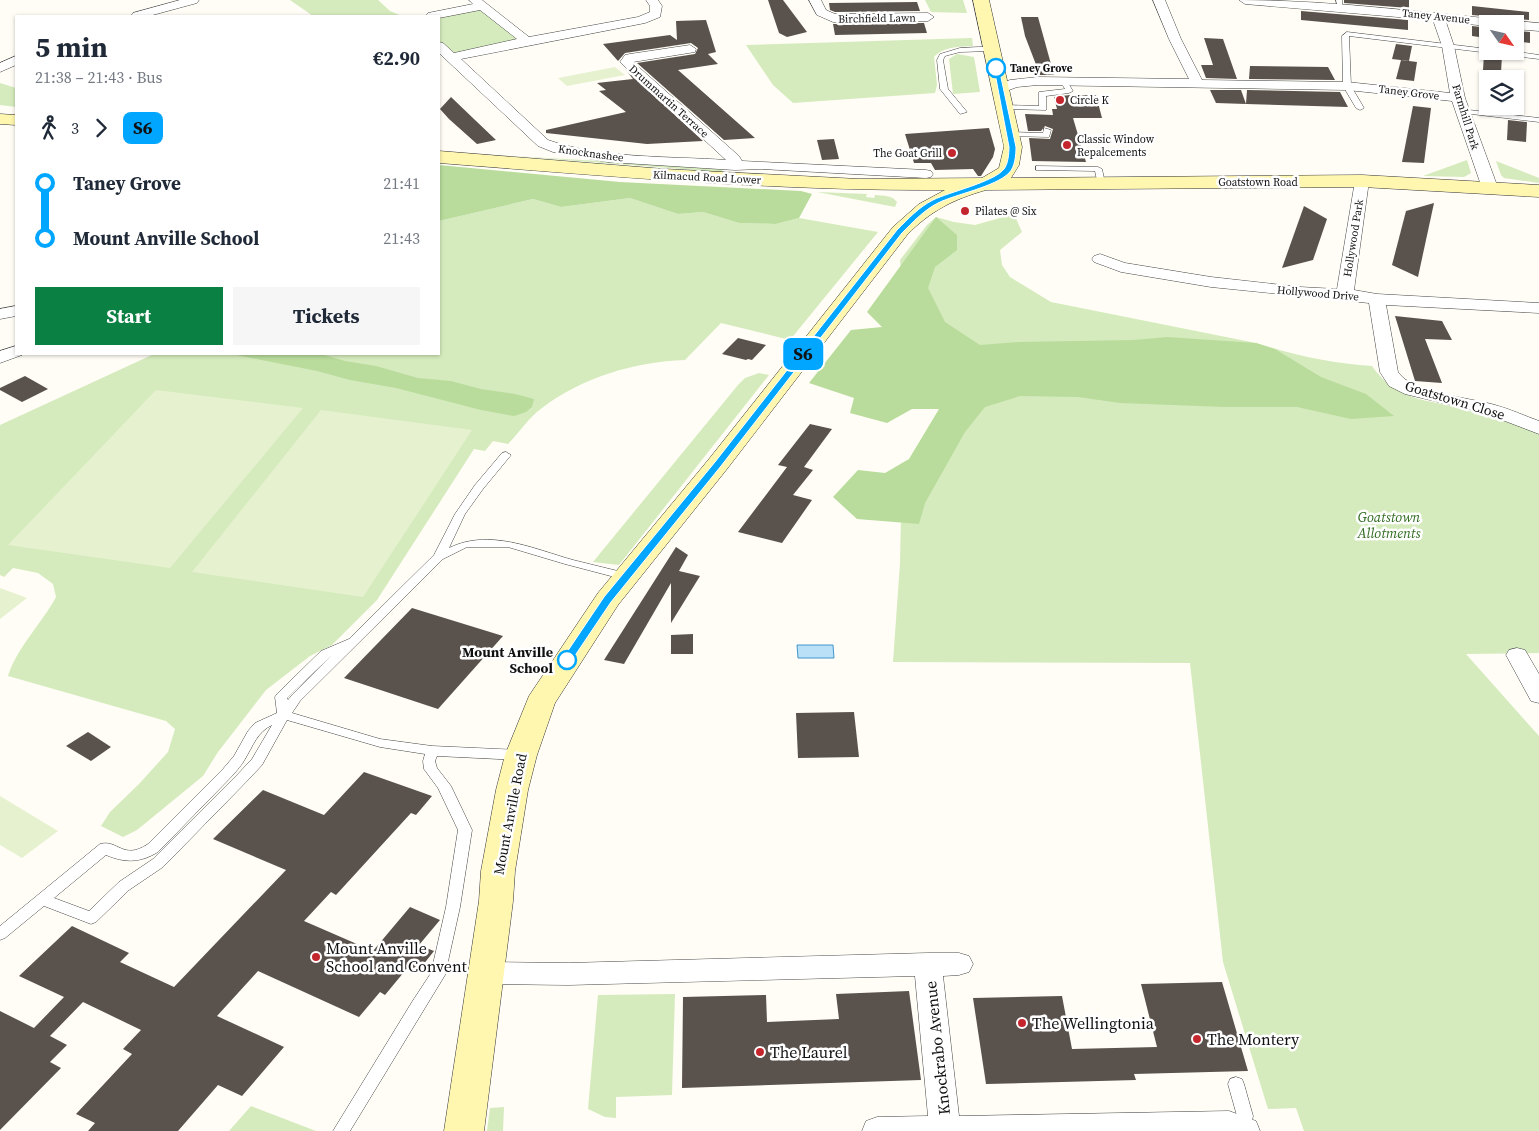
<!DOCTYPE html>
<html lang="en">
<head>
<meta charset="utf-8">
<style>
	:root { --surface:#fff; --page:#f6f6f7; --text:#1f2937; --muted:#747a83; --accent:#0b8043 }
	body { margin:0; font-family:"Source Serif 4",serif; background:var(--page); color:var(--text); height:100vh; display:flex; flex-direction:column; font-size:19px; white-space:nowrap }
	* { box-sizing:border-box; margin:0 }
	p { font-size:16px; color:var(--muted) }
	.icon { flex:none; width:28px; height:28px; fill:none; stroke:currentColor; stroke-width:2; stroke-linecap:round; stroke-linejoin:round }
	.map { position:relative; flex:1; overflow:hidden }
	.panel { position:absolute; left:15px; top:15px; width:425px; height:340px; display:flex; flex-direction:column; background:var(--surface); border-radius:0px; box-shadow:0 1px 4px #0004 }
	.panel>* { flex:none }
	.badge { padding:0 10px; border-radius:8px; font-size:18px; line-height:32px }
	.needle { width:32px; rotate:124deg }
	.tools { position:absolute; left:1479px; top:15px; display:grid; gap:10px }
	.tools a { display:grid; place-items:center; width:45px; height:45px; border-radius:0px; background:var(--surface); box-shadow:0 1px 4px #0004; font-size:25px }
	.map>.badge { position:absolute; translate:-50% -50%; box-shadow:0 0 0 2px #fff }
	.legs { display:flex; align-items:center; gap:8px; height:55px; padding:0 20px; font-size:16px }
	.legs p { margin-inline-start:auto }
	.overview { display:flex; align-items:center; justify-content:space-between; height:85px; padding:0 20px }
	h1 { font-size:28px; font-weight:700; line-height:38px }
	.primary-button { display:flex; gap:10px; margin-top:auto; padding:10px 20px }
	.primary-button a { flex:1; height:58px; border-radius:0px; background:var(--accent); color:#fff; font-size:20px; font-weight:700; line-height:58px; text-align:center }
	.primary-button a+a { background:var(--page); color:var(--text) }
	ul { padding:0 20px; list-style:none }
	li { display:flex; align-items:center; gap:18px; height:55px; font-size:19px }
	li i { display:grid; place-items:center; width:8px; height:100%; margin:0 6px; background:currentColor }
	li i::after { content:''; width:12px; height:12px; margin:-6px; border:4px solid; border-radius:50%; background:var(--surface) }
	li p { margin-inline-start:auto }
	li:first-child i { background:linear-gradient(#0000 50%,currentColor 0) }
	li:last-child i { background:linear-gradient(currentColor 50%,#0000 0) }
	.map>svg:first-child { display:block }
</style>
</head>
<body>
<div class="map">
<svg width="1539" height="1131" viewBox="0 0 1539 1131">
	<rect width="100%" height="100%" fill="#fffdf5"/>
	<g fill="#d5ebbd">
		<polygon points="290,0 378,0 390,11 402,16 313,16"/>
		<polygon points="925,0 963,0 967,13 931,12"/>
		<polygon points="481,8 524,39 454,54 439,41 439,17"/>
		<path d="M972,38L973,46C960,47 944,46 934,57L937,85L935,93L793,103L773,85L746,45Z"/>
		<polygon points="957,54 974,57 980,92 953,94 949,59"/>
		<polygon points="0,83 16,88 16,107 0,105"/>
		<polygon points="497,155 721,168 723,169 722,172"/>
		<polygon points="1467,160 1471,173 1464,177 1423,176"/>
		<polygon points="1496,161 1539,178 1539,183 1504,178 1501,175"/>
		<path d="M817,192L867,194L866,197L874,198L875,195C883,196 892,195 897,202L895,207Z"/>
		<path d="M630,198L678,214L703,212L739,223L776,224L799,218L878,232L790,340L721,323L685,360C634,362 583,377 542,408C529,417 519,433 508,444L493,441L485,451L474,449L377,600L332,645L310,656L266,690L218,752L203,776L137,830L123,837L101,826L110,812L139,784L168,752L175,729L166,721L8,676C16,649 42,623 56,597L53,584L38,573L13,568L4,577L0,575V425L154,354H439V221L533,199L561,207Z"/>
		<path d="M1014,214L1022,232L1000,250L1002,265L1010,277L1051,302L1256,343C1293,355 1333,364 1372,366C1378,375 1389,386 1399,391C1415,400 1434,402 1451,406C1481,414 1510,422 1539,434V653L1466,654L1539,736V1131H1304L1296,1108L1268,1109L1223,962L1190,663L893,662L900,563L901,517L969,393L905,314L900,260L927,225L936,217L954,222L975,225Z"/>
		<polygon points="759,373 769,375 619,565 593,562 738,385 745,378"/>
		<polygon points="675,994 672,1095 616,1097 616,1118 605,1117 588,1109 598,995"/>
		<polygon points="251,1106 316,1131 229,1131"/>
		<polygon points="504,1107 503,1131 487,1131 490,1108"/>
	</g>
	<g fill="#b9dc9c">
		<polygon points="439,165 620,182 801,191 812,194 799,218 776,224 739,223 703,212 678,214 630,198 561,207 533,199 439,221"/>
		<polygon points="936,217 957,235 957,250 935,267 928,288 945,322 980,345 1018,342 1134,340 1167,337 1256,343 1275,349 1321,377 1366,394 1394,416 1351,419 1297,407 1225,407 1120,403 1078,397 1020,396 985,407 965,432 925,503 919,524 857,519 833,497 858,470 885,473 909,459 939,409 912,409 887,423 850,413 854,398 809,383 851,330 882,327 867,312"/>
		<polygon points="231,354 324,355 345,361 376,366 418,378 451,381 481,389 515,394 534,399 532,407 526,412 514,416 481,410 396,388 350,380 317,371"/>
	</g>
	<g fill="#e6f2cf">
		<polygon points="615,67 625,75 567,86 558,78"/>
		<polygon points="156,390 303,408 170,568 8,545"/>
		<polygon points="321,410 472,430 363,597 192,572"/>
		<polygon points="0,588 27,598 0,619"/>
		<polygon points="0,796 58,831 22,858 0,845"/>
	</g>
	<polygon fill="#b9e0f7" stroke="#3f96cf" points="797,645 833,645 834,658 798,658"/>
	<g fill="#5a524d">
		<polygon points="768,0 783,0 807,32 787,37 779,33"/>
		<polygon points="1344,0 1409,0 1409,8 1344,3"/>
		<polygon points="917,2 920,11 835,12 830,10 829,3"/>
		<polygon points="1472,6 1529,12 1529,20 1472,15"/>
		<polygon points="1301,11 1408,20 1408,30 1301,20"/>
		<polygon points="1021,17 1038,17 1054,75 1040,75 1025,36"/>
		<polygon points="706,20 716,52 708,54 718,64 678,70 755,138 724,140 637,63 695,54 698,48 691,43 625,53 618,61 603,44 670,35 677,40 676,21"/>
		<polygon points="924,23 927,33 835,35 833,24"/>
		<polygon points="1472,26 1488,28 1488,47 1485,47 1486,38 1472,36"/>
		<polygon points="1515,31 1530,32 1530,43 1515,41"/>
		<polygon points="1204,38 1223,39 1237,79 1206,78 1201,65 1213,65"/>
		<polygon points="1396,44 1412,46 1409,61 1392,59"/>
		<polygon points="1484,54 1502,56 1501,72 1483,70"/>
		<polygon points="1401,60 1417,62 1414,81 1396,79"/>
		<polygon points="1250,66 1328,67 1335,80 1249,79"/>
		<polygon points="625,69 703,141 647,144 546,133 546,130 626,112 599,91 606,90 597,83 633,79"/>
		<polygon points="1515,80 1521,81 1519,114 1501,112 1501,106 1515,106"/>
		<polygon points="1210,90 1241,90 1246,104 1216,103"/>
		<polygon points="1247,90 1340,92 1348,107 1246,104"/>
		<polygon points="1070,95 1096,95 1102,118 1073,118 1086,162 1032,161 1029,138 1050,139 1053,129 1045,126 1041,131 1028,131 1025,114 1053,115 1052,109 1057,109 1054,97"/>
		<polygon points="451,97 475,120 496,140 477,144 449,119 440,109"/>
		<polygon points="1413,106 1431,108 1424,163 1402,162"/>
		<polygon points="1508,120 1527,122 1526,142 1507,140"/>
		<polygon points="989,128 995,149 993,157 981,176 978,176 973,169 935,170 931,163 914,163 905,134"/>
		<polygon points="834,139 839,159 822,160 817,140"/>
		<polygon points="1434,203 1418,277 1392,265 1406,211"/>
		<polygon points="1304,206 1327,219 1313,260 1282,268"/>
		<polygon points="1395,316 1442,321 1452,340 1425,339 1442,383 1415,381"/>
		<polygon points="738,338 766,345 752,360 748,359 746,360 722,354"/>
		<polygon points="25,376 48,389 22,402 0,390 0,388"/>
		<polygon points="810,424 832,429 804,467 813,470 793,495 812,500 782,543 738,532 787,467 778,465"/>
		<polygon points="676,547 688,555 679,571 700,576 671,623 671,583 624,664 604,660"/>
		<polygon points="412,608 503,636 438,709 344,678"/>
		<polygon points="693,634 693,654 671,654 671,635"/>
		<polygon points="854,712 859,757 798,758 796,713"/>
		<polygon points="88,732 111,747 91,761 66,746"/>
		<polygon points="364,772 432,796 416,815 411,813 336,895 331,892 304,921 373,951 410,907 440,920 419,945 434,951 419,970 409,966 385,995 380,992 359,1017 258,971 217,1016 284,1047 242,1096 218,1085 178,1131 88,1131 95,1123 76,1114 132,1054 123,1049 141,1030 83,1002 50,1036 67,1045 50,1062 61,1068 0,1130 0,1011 34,1028 64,997 19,976 72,926 129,953 120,962 174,987 286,870 213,839 263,790 324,815"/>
		<polygon points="1222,982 1248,1071 1134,1074 1136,1080 986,1084 973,998 1062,996 1072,1049 1157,1047 1141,984"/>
		<polygon points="909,991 921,1080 682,1088 683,997 766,995 767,1022 839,1019 836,994"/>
	</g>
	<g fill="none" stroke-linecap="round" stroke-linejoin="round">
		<g stroke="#444" stroke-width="1">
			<g id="lane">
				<polygon points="1336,0 1342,0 1342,8 1338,8"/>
				<polygon points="1347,32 1488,49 1488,51 1511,51 1539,55 1539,59 1349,36 1351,86 1364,108 1360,110 1356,108 1343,86 1342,36"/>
				<polygon points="979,47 991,47 994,49 991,51 960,52 945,56 943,60 948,89 967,112 960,114 940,89 937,60 940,54 960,48"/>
				<polygon points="1062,80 1066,80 1073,91 1069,93 1046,96 1046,110 1005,109 1001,107 1005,105 1039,106 1039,92 1065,89 1060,81"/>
				<polygon points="1460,109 1539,118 1539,122 1463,113 1459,111"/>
				<polygon points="1044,128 1051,130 1049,137 1010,136 1006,134 1010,132 1043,133"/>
				<polygon points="1036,166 1098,167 1102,169 1105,183 1098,185 1095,171 1039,170 1036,170"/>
				<path d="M506,452L511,455L483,489L465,514L449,548C489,528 534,549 573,560C592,565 611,569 630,574L632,576L626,580L565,564L508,547H467L443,559L300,701L292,713L380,739L432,746L519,750L524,752L525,755L524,758L519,760L437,756L435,761L437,768L451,786L472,830L460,907L445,975L350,1131H333L412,1002L431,973L446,907L458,830L438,788L424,769L423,761L425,754L380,747L287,720L262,765L248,780L163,867L129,890L96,922L91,924L44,906L5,938L0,940V926L100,844C118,839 123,861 148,844L223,769L234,756L248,731L255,723L277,713L275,697L277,694L321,651L349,639L434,555L455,514L475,485L502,453ZM332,655L292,695L288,700L287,698ZM272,725L252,759L238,774L153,859L119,882L89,911L54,898L106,855C125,863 140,863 158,852L233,775C237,770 242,765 245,759C253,746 257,732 272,725Z"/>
				<polygon points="1236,1077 1242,1079 1244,1084 1253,1116 1250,1131 1236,1131 1237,1116 1228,1084 1230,1079"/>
			</g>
		</g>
		<g stroke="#444" stroke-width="1">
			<g id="street">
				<polygon points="180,0 199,0 197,3 149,16 131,16 133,13"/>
				<path d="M469,0H482L529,37L638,17L650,12V6L646,0H658L662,6L660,17L645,23L461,59L548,140C601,159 670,156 726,160L620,62L625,55L630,54L690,45L696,49L695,52L633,62L739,156L742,161L926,170L931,171L933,174L931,177L926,178L761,169L735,170L608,162L553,152L538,146L439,53V42L443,43L454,53L517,39L480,10L439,18V16H426L428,13L473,4Z"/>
				<polygon points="809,0 821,0 826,10 835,14 928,13 934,17 928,21 833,22 817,15"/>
				<path d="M1153,0H1165L1181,39L1202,80L1347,82L1450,93L1442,46L1433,20L1245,4L1239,0C1340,0 1440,15 1539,23V31L1515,29V24H1488V26L1446,22L1454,46L1465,98L1498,188L1495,191H1485L1482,188L1452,101L1347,90L1038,85L1017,87L1001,93L994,89L996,86L1010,80L1038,77L1189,79L1169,39Z"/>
				<polygon points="16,56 16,65 0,72 0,63"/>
				<path d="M1362,177L1367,178L1369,181L1354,290L1377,294L1539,303V313L1386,305L1398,372C1411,393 1472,398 1495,405C1510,409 1525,416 1539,421V434L1484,413L1405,394L1389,386L1380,372L1369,303L1211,287L1121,272L1094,262L1092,259L1094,256L1100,254L1125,263L1211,277L1300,287L1337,289L1355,181L1357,178Z"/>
				<polygon points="16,306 16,316 0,319 0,309"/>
				<polygon points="16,346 16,354 22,355 0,363 0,351"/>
				<polygon points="1517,648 1525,650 1539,674 1539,703 1531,701 1506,655 1509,650"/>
				<polygon points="928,953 959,953 969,956 973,964 969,972 959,975 943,976 959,1116 1229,1111 1256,1121 1260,1131 862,1131 866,1121 877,1117 928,1116 915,976 568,985 485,984 475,981 471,973 475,965 485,962 568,963"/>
			</g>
		</g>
		<g stroke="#333" stroke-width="1">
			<g id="secondary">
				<path d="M973,0H989L1022,147L1019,165L1011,178L1362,175L1539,185V197L1362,187L986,190C954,199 930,211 907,235L727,469L618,605L555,703L537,755L528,790L515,871L513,901L484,1131H444L479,901L481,871L496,790L505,755L529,696L598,593L709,459L893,227L919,204L945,190C776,191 607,176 439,163V151L664,169L859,179L982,178L999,168L1004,147Z"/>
				<polygon points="0,114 16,115 16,125 0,124"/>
			</g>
		</g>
		<use href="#lane" fill="#fff" fill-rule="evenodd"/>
		<use href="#street" fill="#fff" fill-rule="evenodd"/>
		<use href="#secondary" fill="#fff6b0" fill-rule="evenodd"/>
	</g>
	<path fill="#00a6ff" stroke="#fff" d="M996,66L999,68L1016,147C1016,155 1015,167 1009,173C995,187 956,194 938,203C924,210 913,222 902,233L721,466L611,602L570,663H563L562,660L563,658L604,597L715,462L897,230C908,219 919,207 933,200C949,192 994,182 1004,169C1008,164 1009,154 1009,147L994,68Z"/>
	<g fill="#fff" stroke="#00a6ff" stroke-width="2.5">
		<circle cx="996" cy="68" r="9"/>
		<circle cx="567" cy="660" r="9"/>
	</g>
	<g fill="#c4262e" stroke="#fff" stroke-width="2">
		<circle cx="1060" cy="100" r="5"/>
		<circle cx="1067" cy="145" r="5"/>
		<circle cx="952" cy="153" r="5"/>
		<circle cx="965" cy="211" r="5"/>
		<circle cx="316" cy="957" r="5"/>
		<circle cx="1022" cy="1023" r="5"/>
		<circle cx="1197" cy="1039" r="5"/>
		<circle cx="760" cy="1052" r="5"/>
	</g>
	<g text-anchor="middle" stroke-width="5" stroke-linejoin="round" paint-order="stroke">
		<g font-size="11" fill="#111" stroke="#fff">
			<text transform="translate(1436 16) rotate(6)" y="4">Taney Avenue</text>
			<text transform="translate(877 18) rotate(-1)" y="4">Birchfield Lawn</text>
			<text transform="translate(1409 92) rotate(7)" y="4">Taney Grove</text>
			<text transform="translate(669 101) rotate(42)" y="4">Drummartin Terrace</text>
			<text transform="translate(1466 117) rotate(73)" y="4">Farmhill Park</text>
			<text transform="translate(591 153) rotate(8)" y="4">Knocknashee</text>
			<text transform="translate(707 177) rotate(3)" y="4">Kilmacud Road Lower</text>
			<text x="1258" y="186">Goatstown Road</text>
			<text transform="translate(1353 238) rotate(-81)" y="4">Hollywood Park</text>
			<text transform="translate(1318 293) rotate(5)" y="4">Hollywood Drive</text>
		</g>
		<g font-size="11" font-weight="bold" fill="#111" stroke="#fff" text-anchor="start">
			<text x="1010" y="72">Taney Grove</text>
		</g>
		<g font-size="11" fill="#111" stroke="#fff" text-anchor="start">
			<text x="1070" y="104">Circle K</text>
			<text x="1077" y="143">Classic Window<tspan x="1077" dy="13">Repalcements</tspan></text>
			<text x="942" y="157" text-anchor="end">The Goat Grill</text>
			<text x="975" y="215">Pilates @ Six</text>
		</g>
		<g font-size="14" fill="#111" stroke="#fff">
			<text transform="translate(1455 400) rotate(17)" y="5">Goatstown Close</text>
			<text transform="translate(510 814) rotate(-79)" y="5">Mount Anville Road</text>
		</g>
		<g font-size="14" font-style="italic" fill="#2f6b1f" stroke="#fff">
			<text x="1389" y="522">Goatstown<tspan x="1389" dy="16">Allotments</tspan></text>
		</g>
		<g font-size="14" font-weight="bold" fill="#111" stroke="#fff" text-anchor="end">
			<text x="553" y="657">Mount Anville<tspan x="553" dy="16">School</tspan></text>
		</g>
		<g font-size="16" fill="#111" stroke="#fff" text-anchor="start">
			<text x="326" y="954">Mount Anville<tspan x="326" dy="18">School and Convent</tspan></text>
			<text x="1032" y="1029">The Wellingtonia</text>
			<text x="1207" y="1045">The Montery</text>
			<text x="770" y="1058">The Laurel</text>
		</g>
		<g font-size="16" fill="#111" stroke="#fff">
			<text transform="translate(937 1048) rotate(-96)" y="6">Knockrabo Avenue</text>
		</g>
	</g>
</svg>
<div class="tools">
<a><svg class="needle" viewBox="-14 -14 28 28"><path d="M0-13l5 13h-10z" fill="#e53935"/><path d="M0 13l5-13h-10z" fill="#747a83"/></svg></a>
<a><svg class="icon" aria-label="layers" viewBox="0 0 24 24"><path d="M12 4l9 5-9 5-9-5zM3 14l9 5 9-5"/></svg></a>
</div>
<b class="badge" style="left:803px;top:354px;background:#00a6ff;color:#111">S6</b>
<section class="panel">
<div class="overview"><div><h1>5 min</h1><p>21:38 – 21:43 · Bus</p></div><b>€2.90</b></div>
<div class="legs"><svg class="icon" aria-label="walk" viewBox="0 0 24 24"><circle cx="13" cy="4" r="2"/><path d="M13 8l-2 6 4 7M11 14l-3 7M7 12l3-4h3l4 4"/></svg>3<svg class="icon" aria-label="forward" viewBox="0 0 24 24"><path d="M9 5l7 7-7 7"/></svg><b class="badge" style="background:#00a6ff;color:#111">S6</b></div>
<ul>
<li><i style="color:#00a6ff"></i><b>Taney Grove</b><p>21:41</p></li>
<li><i style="color:#00a6ff"></i><b>Mount Anville School</b><p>21:43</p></li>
</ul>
<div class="primary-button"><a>Start</a><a>Tickets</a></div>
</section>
</div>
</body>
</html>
